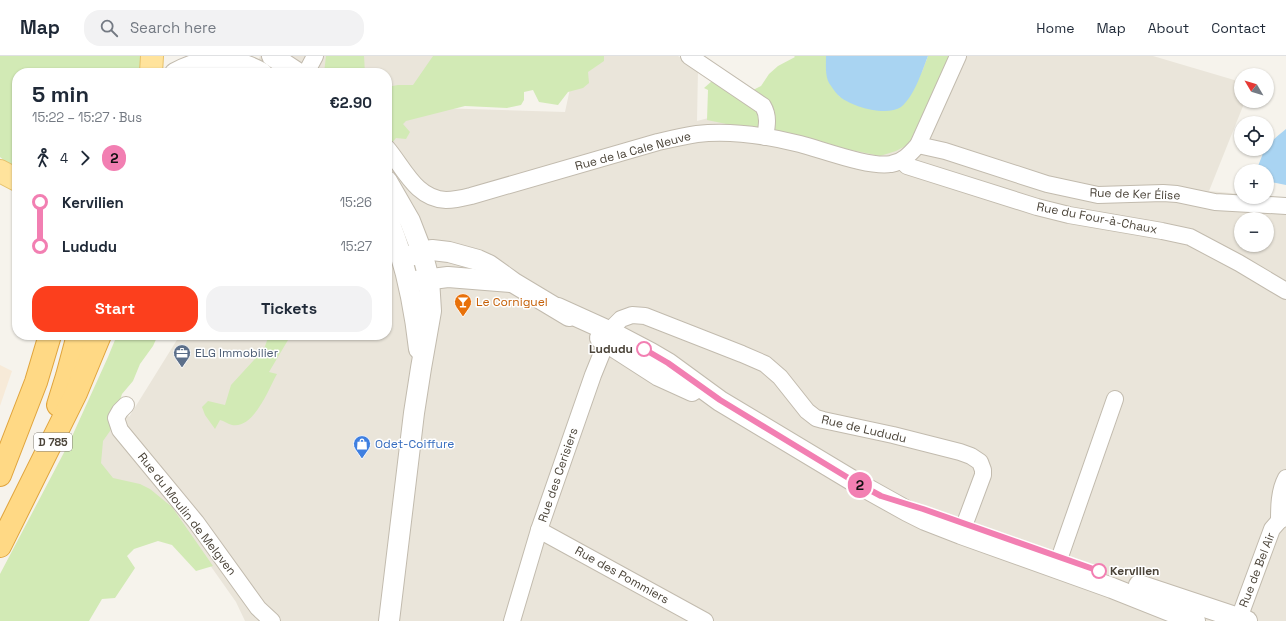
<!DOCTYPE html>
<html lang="en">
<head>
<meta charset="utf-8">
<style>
	:root { --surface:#fff; --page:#f2f2f3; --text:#1f2937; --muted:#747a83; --line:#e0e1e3; --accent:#fc3f1d }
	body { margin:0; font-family:"Space Grotesk",sans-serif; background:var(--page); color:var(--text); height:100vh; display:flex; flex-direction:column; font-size:15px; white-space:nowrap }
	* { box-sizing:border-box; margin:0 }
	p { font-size:13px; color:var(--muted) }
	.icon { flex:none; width:22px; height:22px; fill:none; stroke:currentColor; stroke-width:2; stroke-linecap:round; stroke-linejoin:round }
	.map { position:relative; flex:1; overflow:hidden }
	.sheet { position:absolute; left:12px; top:12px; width:380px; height:272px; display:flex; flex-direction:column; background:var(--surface); border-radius:16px; box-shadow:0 1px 3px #0004 }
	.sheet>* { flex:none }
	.badge { padding:0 8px; border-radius:13px; font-size:14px; line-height:26px }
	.needle { width:26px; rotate:308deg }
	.controls { position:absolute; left:1234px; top:12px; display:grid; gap:8px }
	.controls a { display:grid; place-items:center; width:40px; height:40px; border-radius:50%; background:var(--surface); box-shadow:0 1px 3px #0004; font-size:20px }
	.map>.badge { position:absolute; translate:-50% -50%; box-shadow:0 0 0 2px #fff }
	.legs { display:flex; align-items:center; gap:6px; height:44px; padding:0 20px; font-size:13px }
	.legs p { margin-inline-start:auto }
	.head { display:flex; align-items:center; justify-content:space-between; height:68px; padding:0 20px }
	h1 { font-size:22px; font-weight:600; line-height:30px }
	.action { display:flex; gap:8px; margin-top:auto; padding:8px 20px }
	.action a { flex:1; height:46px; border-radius:16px; background:var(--accent); color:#fff; font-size:16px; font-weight:600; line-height:46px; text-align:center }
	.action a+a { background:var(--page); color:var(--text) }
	ul { padding:0 20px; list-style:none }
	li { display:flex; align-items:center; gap:14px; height:44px; font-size:15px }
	li i { display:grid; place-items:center; width:6px; height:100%; margin:0 5px; background:currentColor }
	li i::after { content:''; width:10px; height:10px; margin:-5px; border:3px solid; border-radius:50%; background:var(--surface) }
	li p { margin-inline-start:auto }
	li:first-child i { background:linear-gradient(#0000 50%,currentColor 0) }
	li:last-child i { background:linear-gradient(currentColor 50%,#0000 0) }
	header { display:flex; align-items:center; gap:24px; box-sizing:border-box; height:56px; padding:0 20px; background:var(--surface); border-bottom:1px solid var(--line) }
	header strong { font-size:19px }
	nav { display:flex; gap:22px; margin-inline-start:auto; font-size:14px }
	.search { width:280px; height:36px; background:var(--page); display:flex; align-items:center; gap:10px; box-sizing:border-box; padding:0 14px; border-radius:16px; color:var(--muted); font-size:15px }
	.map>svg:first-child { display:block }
</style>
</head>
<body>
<header>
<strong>Map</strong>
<div class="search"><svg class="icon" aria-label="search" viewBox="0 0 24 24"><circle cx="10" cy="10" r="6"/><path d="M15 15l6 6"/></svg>Search here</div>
<nav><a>Home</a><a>Map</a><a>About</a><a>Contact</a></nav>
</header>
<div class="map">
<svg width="1286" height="565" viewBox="0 0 1286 565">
	<rect width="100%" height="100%" fill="#f6f3ec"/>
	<path fill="#eae5da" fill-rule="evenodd" d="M260,0H437L403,51L565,56L577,0H678L698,13L697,65L946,0H1153L1241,26V45H1245L1209,135L1241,138V141L1267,140L1286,142V565H245L236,546L176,461L102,424L87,405L118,341L129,361L180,279H387V17H253ZM1241,163H1267V189H1241Z"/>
	<polygon fill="#f7ead8" points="0,309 12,315 0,350"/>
	<g fill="#d2eab5">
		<polygon points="0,0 142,0 140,17 17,17 17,111 5,105 0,101"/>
		<polygon points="326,0 364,0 365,17 324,17"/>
		<polygon points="433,0 604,0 604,5 588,16 589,27 583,32 568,36 558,49 539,46 533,34 524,36 524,44 521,49 507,52 465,50 406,65 403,68 410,76 406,83 396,82 392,87 387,85 387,31 398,29 413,29"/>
		<polygon points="794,0 826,0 826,14 839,40 853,47 869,53 922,16 928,0 951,0 911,87 896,95 880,100 707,64 708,34 704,32 712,25 739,41 761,30 769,18 778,10 795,1"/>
		<polygon points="117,279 158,279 153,290 140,308 133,325 122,338 110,375 103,385 101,407 113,422 140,428 150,433 172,451 213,510 196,515 172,489 158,485 134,493 127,500 135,512 115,542 102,543 89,565 0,565 0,518 69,387 108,301"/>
		<path d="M269,279H291L269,316L277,318C268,334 254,373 232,369C228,368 224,365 220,364L215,373L205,359L202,351L208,345L225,349L231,329L264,293Z"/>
	</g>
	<g fill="#a9d4f2">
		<path d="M826,0H928C922,15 914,41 901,51C887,61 850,51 838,39C835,36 832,31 829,27C825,19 826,9 826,0Z"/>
		<path d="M1286,73V129L1267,125V115H1256L1264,95L1267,93C1270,85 1279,79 1286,73Z"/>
	</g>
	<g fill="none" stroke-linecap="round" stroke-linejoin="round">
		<g stroke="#c2bbae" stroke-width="18">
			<g id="minor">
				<path d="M689,0L763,50C769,60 767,70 765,81"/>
				<polyline points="306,17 315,0"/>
				<polyline points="918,89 945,95 1047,128 1098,139 1163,137 1177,138 1215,146 1286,150"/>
				<path d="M387,92C404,112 416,143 446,144C454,144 463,142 471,140L658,86C671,83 684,80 697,78C729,74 768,80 800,88C823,94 870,112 891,108C903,106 910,98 918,89L958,0"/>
				<polyline points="902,105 907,110 1037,151 1069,159 1162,175 1190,181 1239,207 1286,235"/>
				<polyline points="126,349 120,355 116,362 120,374 196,466 258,552 272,565"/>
				<path d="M1279,465C1279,451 1279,435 1286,422"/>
				<polyline points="539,474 705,565"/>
				<polyline points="1056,512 1115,343"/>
				<polyline points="512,565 539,474 593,319 606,287 615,269 621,263 632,259 645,260 742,298 765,308 780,321 807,355 816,362 823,364 893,379 960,396 971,400 980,406 983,414 983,419 961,478"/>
				<polyline points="1238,565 1272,473 1279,465 1286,461"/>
			</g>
		</g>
		<g stroke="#c2bbae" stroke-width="22">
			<g id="tertiary">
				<polyline points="272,0 298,17"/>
				<path d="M175,17C205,1 232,0 262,17"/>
				<polyline points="387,125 410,165 422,196 429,223 431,255 421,312 414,357 389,565"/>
				<path d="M387,161C405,203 414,248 419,293"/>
				<polyline points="402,202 432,194 449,196 478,204 489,209 514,227 569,260"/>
				<polyline points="416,225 448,221 511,226"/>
				<polyline points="558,252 611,276 651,297 668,307 720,345 855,426 907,455 925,464 961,478 1112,532 1195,565"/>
				<polyline points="600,282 659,320 692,335"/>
				<polyline points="1139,529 1247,565"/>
			</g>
		</g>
		<g stroke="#e6c16a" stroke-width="24">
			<g id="primary">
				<polyline points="151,17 152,0"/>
				<polyline points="0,115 17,124"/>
			</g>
		</g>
		<g stroke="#e0a43c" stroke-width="24">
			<g id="trunk">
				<polyline points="58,349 67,320 78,279"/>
				<polyline points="0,419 36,326 50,279"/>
				<polyline points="0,490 76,337 100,279"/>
			</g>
		</g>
		<use href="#minor" stroke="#fff" stroke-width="16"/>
		<use href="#tertiary" stroke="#fff" stroke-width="20"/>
		<use href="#primary" stroke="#ffe39c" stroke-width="22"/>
		<use href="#trunk" stroke="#ffd985" stroke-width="22"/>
	</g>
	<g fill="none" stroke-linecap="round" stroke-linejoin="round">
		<g stroke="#fff" stroke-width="9">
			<polyline id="line-1" points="644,293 668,307 720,344 855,426 881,440 923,453 1099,515"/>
		</g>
		<use href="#line-1" stroke="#f27fb2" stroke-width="6"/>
	</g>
	<defs>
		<g id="bar-pin" transform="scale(0.9)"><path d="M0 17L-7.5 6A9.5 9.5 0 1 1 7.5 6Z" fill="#e8710a" stroke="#fff"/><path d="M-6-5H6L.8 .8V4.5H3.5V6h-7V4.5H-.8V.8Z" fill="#fff"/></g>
		<g id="office-pin" transform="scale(0.9)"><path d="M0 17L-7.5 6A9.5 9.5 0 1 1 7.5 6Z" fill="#5c6f8a" stroke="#fff"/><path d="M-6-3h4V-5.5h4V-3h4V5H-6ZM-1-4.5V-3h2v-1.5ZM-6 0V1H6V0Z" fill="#fff"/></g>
		<g id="shop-pin" transform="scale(0.9)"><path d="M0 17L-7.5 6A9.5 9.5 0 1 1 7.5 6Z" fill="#3f7fe0" stroke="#fff"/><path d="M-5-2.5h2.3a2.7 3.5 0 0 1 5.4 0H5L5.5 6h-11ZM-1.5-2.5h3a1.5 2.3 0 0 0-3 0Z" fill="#fff"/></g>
	</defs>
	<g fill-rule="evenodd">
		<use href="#bar-pin" x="463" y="246"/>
		<use href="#office-pin" x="182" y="297"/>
		<use href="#shop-pin" x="362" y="388"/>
	</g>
	<g fill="#fff" stroke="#f27fb2" stroke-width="2">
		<circle cx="644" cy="293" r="7"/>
		<circle cx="1099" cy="515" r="7"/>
	</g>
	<g text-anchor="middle" stroke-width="3" stroke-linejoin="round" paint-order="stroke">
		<rect fill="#fff" stroke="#817c74" stroke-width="1" x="34" y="377" width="38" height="18" rx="3"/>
		<g font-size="11" font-weight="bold" fill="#4b4439">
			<text x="53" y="390">D 785</text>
		</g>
		<g font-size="12" fill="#4b4439" stroke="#fff">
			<text transform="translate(633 95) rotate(-15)" y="4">Rue de la Cale Neuve</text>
			<text transform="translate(1135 138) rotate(2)" y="4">Rue de Ker Élise</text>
			<text transform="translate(1097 162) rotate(11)" y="4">Rue du Four-à-Chaux</text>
			<text transform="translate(864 373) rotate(13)" y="4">Rue de Lududu</text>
			<text transform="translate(558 419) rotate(-71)" y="4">Rue des Cerisiers</text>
			<text transform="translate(187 458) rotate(52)" y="4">Rue du Moulin de Melgven</text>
			<text transform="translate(1257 514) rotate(-69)" y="4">Rue de Bel Air</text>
			<text transform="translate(622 519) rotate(29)" y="4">Rue des Pommiers</text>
		</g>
		<g font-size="12" fill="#c56008" stroke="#fff" text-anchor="start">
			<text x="476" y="250">Le Corniguel</text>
		</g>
		<g font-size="12" font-weight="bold" fill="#4b4439" stroke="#fff" text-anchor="end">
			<text x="633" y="297">Lududu</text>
			<text x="1110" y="519" text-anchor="start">Kervilien</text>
		</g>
		<g font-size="12" fill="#4e5e75" stroke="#fff" text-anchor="start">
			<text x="195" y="301">ELG Immobilier</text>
		</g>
		<g font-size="12" fill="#366cbe" stroke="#fff" text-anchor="start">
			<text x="375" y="392">Odet-Coiffure</text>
		</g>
	</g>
</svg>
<div class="controls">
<a><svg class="needle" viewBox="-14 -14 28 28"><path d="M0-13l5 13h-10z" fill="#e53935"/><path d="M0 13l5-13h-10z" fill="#747a83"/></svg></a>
<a><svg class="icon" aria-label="locate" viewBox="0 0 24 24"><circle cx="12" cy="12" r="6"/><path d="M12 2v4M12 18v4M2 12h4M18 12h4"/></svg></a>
<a>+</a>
<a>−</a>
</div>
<b class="badge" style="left:860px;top:429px;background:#f27fb2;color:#111">2</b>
<section class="sheet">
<div class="head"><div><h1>5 min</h1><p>15:22 – 15:27 · Bus</p></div><b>€2.90</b></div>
<div class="legs"><svg class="icon" aria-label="walk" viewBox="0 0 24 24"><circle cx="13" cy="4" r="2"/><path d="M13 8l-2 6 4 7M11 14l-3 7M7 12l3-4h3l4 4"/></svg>4<svg class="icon" aria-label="forward" viewBox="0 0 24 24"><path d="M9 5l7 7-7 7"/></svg><b class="badge" style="background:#f27fb2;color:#111">2</b></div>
<ul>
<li><i style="color:#f27fb2"></i><b>Kervilien</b><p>15:26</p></li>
<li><i style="color:#f27fb2"></i><b>Lududu</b><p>15:27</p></li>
</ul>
<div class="action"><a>Start</a><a>Tickets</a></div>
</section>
</div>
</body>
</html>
